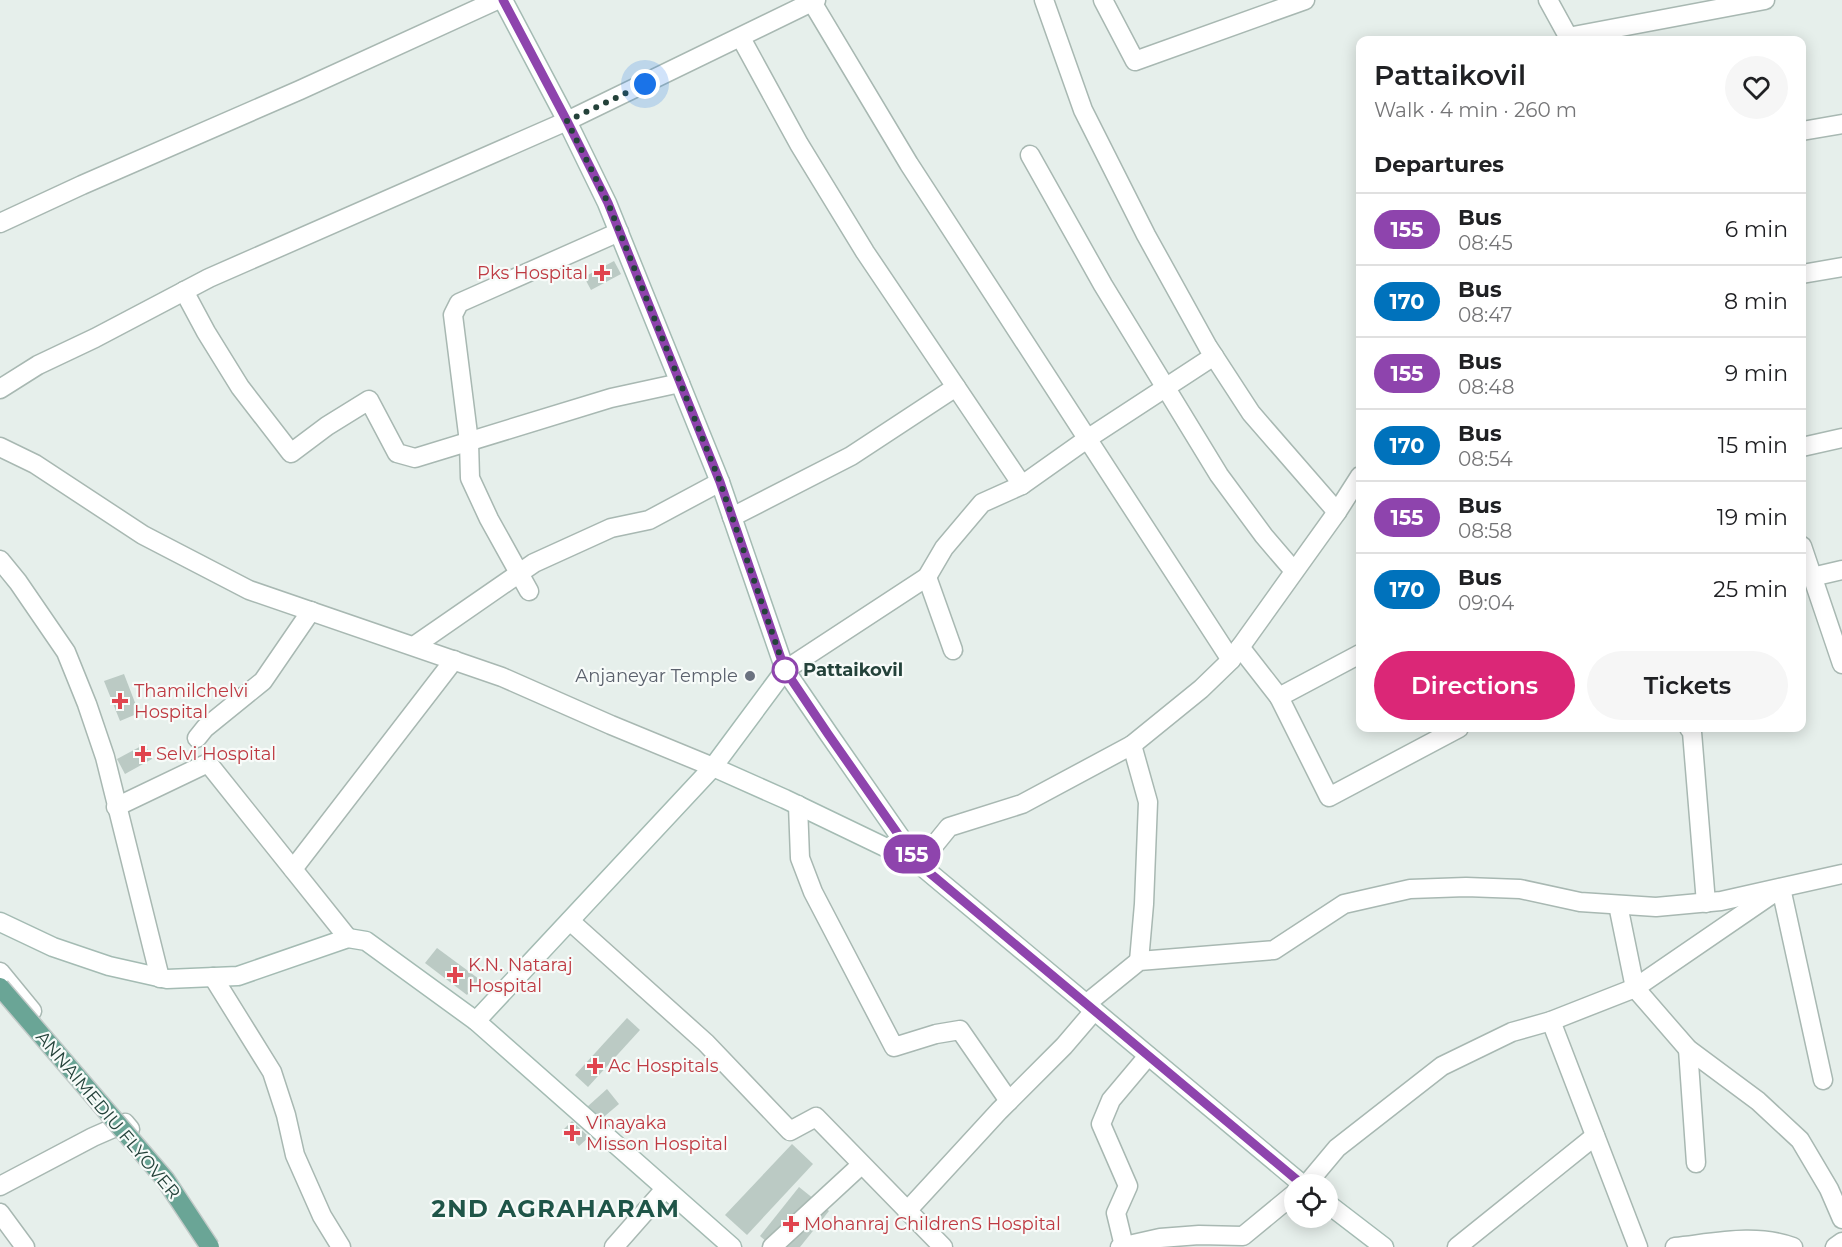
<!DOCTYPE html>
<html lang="en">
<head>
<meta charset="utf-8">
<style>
	:root { --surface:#fff; --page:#f6f6f6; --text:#202124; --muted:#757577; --line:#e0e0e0; --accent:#db2777 }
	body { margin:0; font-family:Montserrat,sans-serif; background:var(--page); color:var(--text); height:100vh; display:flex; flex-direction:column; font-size:22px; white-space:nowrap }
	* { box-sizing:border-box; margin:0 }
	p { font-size:20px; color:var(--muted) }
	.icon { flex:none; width:33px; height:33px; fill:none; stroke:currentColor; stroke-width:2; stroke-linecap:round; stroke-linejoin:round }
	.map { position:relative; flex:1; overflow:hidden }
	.sheet { position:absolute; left:1356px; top:36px; width:450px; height:696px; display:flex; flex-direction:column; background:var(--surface); border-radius:12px; box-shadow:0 3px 15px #0003 }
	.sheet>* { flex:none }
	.badge { padding:0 12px; border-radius:20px; font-size:21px; line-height:39px }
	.controls { position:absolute; left:1284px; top:1174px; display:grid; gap:12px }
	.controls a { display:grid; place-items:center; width:54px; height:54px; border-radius:50%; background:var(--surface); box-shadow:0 3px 15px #0003; font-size:30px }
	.you { position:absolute; width:30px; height:30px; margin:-15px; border:4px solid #fff; border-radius:50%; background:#1a73e8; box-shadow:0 0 0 9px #1a73e833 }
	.map>.badge { position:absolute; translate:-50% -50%; box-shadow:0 0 0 3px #fff }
	h2 { padding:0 18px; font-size:22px; line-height:54px }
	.round { display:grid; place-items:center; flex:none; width:63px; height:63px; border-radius:32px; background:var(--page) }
	.headline { display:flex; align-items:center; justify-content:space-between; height:102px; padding:0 18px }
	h1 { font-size:28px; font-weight:600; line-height:45px }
	.primary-button { display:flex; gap:12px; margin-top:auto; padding:12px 18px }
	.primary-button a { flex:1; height:69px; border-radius:36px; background:var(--accent); color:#fff; font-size:24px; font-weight:600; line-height:69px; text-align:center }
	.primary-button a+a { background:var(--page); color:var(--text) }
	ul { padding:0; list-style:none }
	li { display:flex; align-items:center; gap:18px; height:72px; padding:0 18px; border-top:2px solid var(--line) }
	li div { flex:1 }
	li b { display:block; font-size:22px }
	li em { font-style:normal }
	li .badge { min-width:66px; font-weight:700; text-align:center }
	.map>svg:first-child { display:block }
</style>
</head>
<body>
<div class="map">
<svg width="1842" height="1247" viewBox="0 0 1842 1247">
	<rect width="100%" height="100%" fill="#e6efeb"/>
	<g fill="#bbcac4">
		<polygon points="614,261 621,274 591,290 584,277"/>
		<polygon points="124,674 139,713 120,721 104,681"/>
		<polygon points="145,744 152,759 125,774 117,759"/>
		<polygon points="437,948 479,979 467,995 425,963"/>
		<polygon points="627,1018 640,1030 588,1087 575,1075"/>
		<polygon points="607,1089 619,1104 599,1121 587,1107"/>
		<polygon points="572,1121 589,1137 579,1146 563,1130"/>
		<polygon points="792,1144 813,1164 747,1235 725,1215"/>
		<polygon points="799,1187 829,1211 800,1247 773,1247 760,1236"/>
	</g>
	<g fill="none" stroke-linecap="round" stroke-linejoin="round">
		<g stroke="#a8b8b2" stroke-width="21">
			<g id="minor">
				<polyline points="1044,0 1083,110 1146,235 1208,347 1251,413 1337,512"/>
				<polyline points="1103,0 1135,61 1305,0"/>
				<polyline points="812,2 909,164 1231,660"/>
				<polyline points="1568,37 1765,0"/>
				<polyline points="741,38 799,144 865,252 1022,485 1087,439 1214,356"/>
				<polyline points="1802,131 1842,124"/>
				<polyline points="1030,155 1103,285 1219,475 1264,536 1294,571"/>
				<polyline points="0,223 82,185 300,90 497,0"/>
				<polyline points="1802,274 1842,267"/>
				<polyline points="184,291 206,332 240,387 291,453 327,426 369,400 397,453 415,458 611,398 680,383"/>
				<polyline points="0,389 38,365 95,338 209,278 567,121 816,0"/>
				<polyline points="0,447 35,464 143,535 249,590 502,677 611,725 713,767"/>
				<polyline points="1802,447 1842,438"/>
				<polyline points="732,517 851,456 956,387"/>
				<polyline points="0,560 18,582 66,652 87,704 105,757 160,978"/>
				<polyline points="927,577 953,650"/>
				<polyline points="1812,577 1842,570"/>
				<polyline points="529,591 489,519 470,478 469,442 453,315 459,303 619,232"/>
				<polyline points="414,646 534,563 611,528 649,520 720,482"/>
				<polyline points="1240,647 1279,697 1360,654"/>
				<polyline points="1279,697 1329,797 1459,728"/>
				<polyline points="1689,728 1692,732 1706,903"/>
				<polyline points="197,738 205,728 263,681 311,611"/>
				<polyline points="1132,745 1148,802 1144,904 1139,961"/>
				<polyline points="798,805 800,858 813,892 894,1047 936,1034 960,1030 1009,1101"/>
				<polyline points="116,807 208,763 348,938"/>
				<polyline points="919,864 949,827 1022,804 1132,745 1201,689 1231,660 1337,512 1360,476"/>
				<polyline points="293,869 454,660"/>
				<polyline points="1618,905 1635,988 1688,1049 1758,1101 1800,1140 1829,1189 1842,1219"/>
				<polyline points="570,921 706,1043 790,1131 816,1117 943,1247"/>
				<polyline points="0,972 32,1011"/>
				<polyline points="213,977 272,1072 286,1115 295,1155 322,1216 341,1247"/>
				<polyline points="1086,1004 1139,961 1274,950 1344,904 1410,889 1466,887 1520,889 1580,902 1656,907 1721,901 1842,874"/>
				<polyline points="1551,1021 1638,1247"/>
				<polyline points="1688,1049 1696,1163"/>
				<polyline points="1306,1185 1337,1148 1442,1066 1512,1032 1551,1021 1635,988 1781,888 1823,1080"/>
				<polyline points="0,1186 93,1137 125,1123 130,1129"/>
				<polyline points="907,1211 999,1111 1064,1046 1094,1011"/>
				<polyline points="1124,1246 1116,1213 1128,1186 1101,1124 1111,1100 1148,1056"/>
				<polyline points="614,1247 665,1189"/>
				<polyline points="772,1247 861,1165"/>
				<polyline points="1120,1247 1160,1238 1199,1235 1243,1236 1294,1194"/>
				<polyline points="1457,1247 1595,1136"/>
				<path d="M1675,1247C1713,1243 1756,1233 1793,1247"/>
				<polyline points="1835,1247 1842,1242"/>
			</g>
		</g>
		<g stroke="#a8b8b2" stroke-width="21">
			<g id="tertiary">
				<polyline points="1548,0 1570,40"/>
				<polyline points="1802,546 1842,664"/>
				<polyline points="785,670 927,577 944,548 982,503 1022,485"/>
				<polyline points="0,1213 25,1247"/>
			</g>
		</g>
		<g stroke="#a4bbb3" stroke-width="21">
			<g id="secondary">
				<polyline points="503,0 567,121 607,203 720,482 785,670 828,733 919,864 1303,1185"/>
				<polyline points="713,767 785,799 918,863"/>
				<polyline points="0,922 53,947 109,966 167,979 238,976 348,938 366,941 476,1021 732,1247"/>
				<polyline points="476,1021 713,767 785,670"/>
				<polyline points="1328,1204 1384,1247"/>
			</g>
		</g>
		<use href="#minor" stroke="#fff" stroke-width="18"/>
		<use href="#tertiary" stroke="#fff" stroke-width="18"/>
		<use href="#secondary" stroke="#fff" stroke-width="18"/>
		<g stroke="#c2cac8" stroke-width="21" stroke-linecap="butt">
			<polyline id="primary-bridge" points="0,987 165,1179 210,1247"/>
		</g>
		<use href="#primary-bridge" stroke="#6aa596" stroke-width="18"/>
	</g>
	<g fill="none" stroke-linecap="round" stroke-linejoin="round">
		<g stroke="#fff" stroke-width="14">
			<polyline id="line" points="503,0 567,121 608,203 720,482 785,670 828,734 919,864 1303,1185"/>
		</g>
		<use href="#line" stroke="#8e44ad" stroke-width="9"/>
		<polyline stroke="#24423a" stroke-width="6" stroke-dasharray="0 10.8" points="645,84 567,121 608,203 720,482 785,670"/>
	</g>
	<g fill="#e0444e" stroke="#f7fbf9" stroke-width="2">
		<path d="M599 264h6v6h6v6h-6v6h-6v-6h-6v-6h6z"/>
		<path d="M117 692h6v6h6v6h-6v6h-6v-6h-6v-6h6z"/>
		<path d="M140 745h6v6h6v6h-6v6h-6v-6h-6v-6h6z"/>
		<path d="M452 966h6v6h6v6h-6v6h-6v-6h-6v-6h6z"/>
		<path d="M592 1057h6v6h6v6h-6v6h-6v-6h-6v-6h6z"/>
		<path d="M569 1124h6v6h6v6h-6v6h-6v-6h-6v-6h6z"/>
		<path d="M788 1215h6v6h6v6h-6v6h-6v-6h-6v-6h6z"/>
	</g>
	<circle fill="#fff" stroke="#8e44ad" stroke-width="3" cx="785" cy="670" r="12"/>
	<circle fill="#6b7280" stroke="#f7fbf9" stroke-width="2" cx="750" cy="676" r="6"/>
	<g text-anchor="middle" stroke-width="4.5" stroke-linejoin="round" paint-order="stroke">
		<g font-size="18" fill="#be3a42" stroke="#f7fbf9" text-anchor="start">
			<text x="588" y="279" text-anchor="end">Pks Hospital</text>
			<text x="134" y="697">Thamilchelvi<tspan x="134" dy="21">Hospital</tspan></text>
			<text x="156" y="760">Selvi Hospital</text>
			<text x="468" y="971">K.N. Nataraj<tspan x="468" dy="21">Hospital</tspan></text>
			<text x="608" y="1072">Ac Hospitals</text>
			<text x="586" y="1129">Vinayaka<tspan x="586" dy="21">Misson Hospital</tspan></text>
			<text x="804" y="1230">Mohanraj ChildrenS Hospital</text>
		</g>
		<g font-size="18" font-weight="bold" fill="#24423a" stroke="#f7fbf9" text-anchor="start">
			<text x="803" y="676">Pattaikovil</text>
		</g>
		<g font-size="18" fill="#5b616d" stroke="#f7fbf9" text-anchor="end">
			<text x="738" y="682">Anjaneyar Temple</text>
		</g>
		<g font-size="18" fill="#24423a" stroke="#f7fbf9">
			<text transform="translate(108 1115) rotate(50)" y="6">ANNAIMEDIU FLYOVER</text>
		</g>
		<g font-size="24" font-weight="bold" letter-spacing="1.5" fill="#1f5548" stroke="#f7fbf9">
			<text x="556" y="1217">2ND AGRAHARAM</text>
		</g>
	</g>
</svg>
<div class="controls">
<a><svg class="icon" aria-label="locate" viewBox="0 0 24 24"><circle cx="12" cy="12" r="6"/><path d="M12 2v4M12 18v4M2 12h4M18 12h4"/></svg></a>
</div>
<div class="you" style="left:645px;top:84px"></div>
<b class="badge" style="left:912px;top:854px;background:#8e44ad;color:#fff">155</b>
<section class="sheet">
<div class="headline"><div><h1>Pattaikovil</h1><p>Walk · 4 min · 260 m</p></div><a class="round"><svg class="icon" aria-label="heart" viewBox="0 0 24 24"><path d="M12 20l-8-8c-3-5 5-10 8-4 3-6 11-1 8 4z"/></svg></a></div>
<h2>Departures</h2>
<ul>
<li><span class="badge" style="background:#8e44ad;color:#fff">155</span><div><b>Bus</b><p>08:45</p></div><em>6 min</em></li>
<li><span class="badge" style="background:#0072bc;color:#fff">170</span><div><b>Bus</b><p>08:47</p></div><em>8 min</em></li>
<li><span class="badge" style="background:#8e44ad;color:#fff">155</span><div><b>Bus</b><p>08:48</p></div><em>9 min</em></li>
<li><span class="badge" style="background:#0072bc;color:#fff">170</span><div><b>Bus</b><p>08:54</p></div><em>15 min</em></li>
<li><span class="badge" style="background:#8e44ad;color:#fff">155</span><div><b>Bus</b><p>08:58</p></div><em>19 min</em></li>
<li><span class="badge" style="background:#0072bc;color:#fff">170</span><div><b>Bus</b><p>09:04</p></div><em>25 min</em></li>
</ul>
<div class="primary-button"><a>Directions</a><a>Tickets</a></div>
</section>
</div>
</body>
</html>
